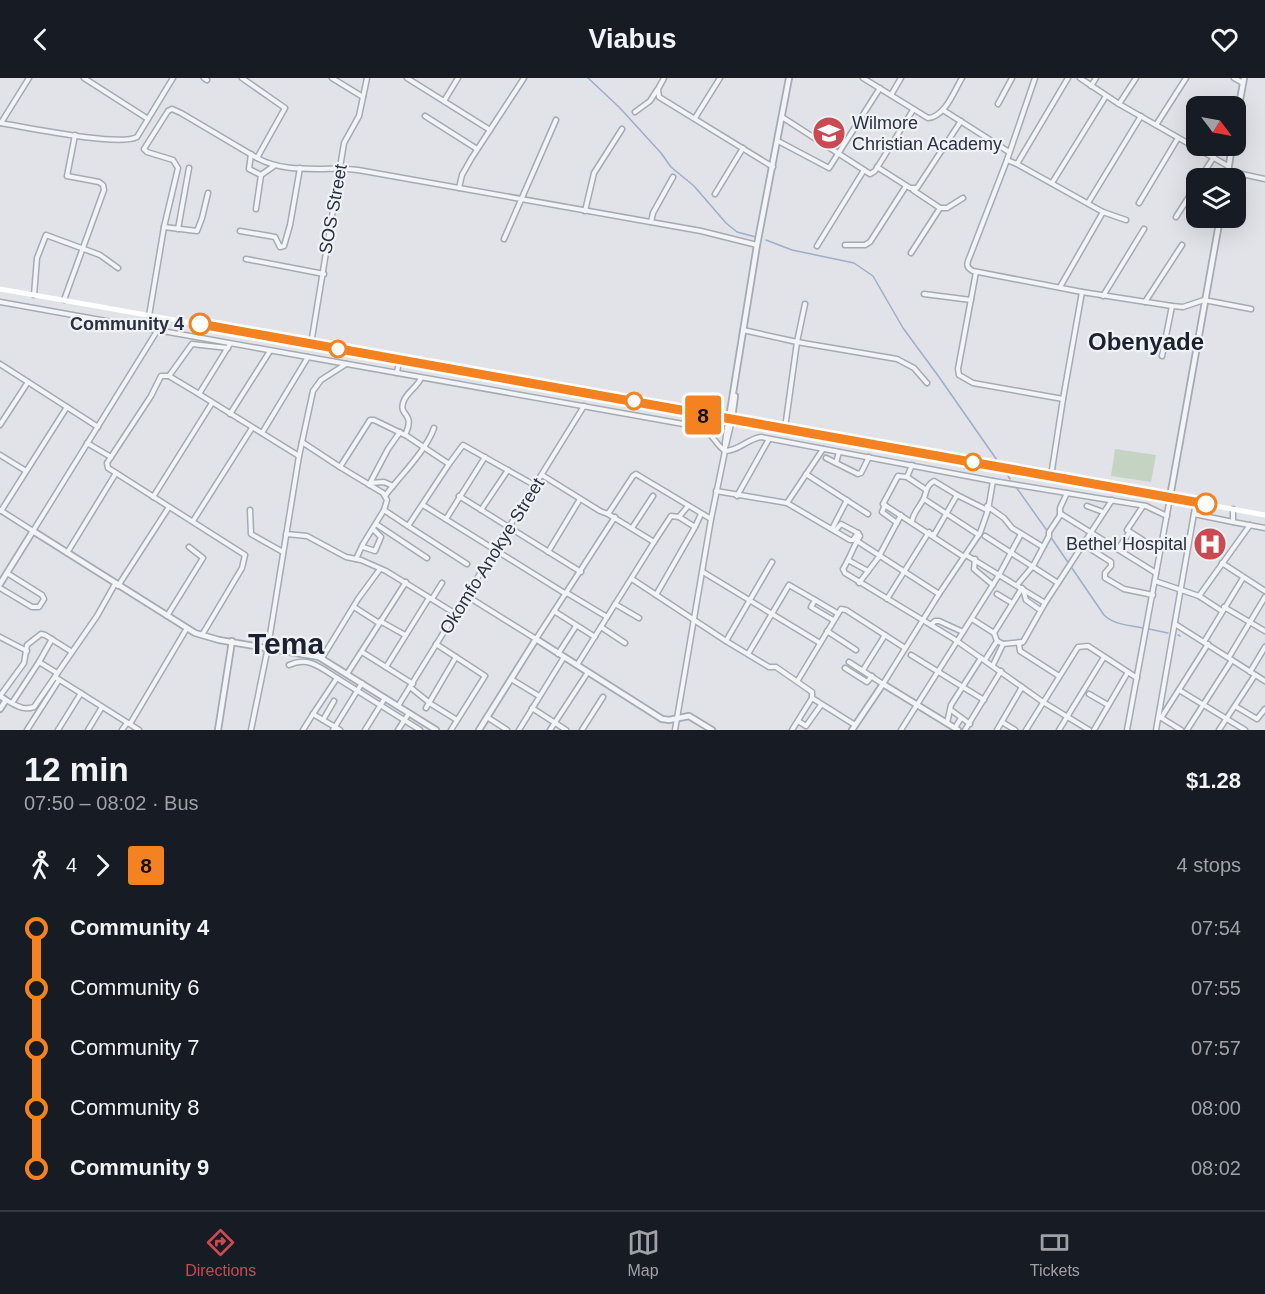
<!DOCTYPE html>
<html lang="en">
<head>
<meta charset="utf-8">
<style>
	:root { --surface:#171b24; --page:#242831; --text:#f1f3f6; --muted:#9ea1a6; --line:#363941; --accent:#ca4a51 }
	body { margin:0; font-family:Helvetica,sans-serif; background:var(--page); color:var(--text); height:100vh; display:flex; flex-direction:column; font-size:22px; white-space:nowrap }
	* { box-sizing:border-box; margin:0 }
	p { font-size:20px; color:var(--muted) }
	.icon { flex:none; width:33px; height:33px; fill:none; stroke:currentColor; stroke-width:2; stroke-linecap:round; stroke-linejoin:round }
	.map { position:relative; height:652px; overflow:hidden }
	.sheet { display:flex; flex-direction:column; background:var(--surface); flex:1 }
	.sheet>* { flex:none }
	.badge { padding:0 12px; border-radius:4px; font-size:21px; line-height:39px }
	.needle { width:39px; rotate:122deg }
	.fabs { position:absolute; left:1186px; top:18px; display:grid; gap:12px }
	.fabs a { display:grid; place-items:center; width:60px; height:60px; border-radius:12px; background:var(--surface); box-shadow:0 6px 24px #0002; font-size:30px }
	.map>.badge { position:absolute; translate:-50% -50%; box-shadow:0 0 0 3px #fff }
	.legs { display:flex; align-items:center; gap:9px; height:66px; padding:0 24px; font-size:20px }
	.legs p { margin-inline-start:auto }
	.headline { display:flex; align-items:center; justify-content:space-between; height:102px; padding:0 24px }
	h1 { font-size:33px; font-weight:800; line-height:45px }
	ul { padding:0 24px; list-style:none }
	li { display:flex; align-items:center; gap:21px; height:60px; font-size:22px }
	li i { display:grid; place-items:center; width:9px; height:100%; margin:0 8px; background:currentColor }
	li i::after { content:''; width:15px; height:15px; margin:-8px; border:4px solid; border-radius:50%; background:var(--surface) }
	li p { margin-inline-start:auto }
	li:first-child i { background:linear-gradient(#0000 50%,currentColor 0) }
	li:last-child i { background:linear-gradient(currentColor 50%,#0000 0) }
	header { display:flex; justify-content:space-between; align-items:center; height:78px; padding:0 24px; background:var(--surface); font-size:27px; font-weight:800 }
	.tabs { display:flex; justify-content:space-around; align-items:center; height:84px; border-top:2px solid var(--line); background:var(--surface); font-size:16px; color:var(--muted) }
	.tabs a { display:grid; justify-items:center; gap:3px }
	.tabs .on { color:var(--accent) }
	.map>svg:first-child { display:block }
</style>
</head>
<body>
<header><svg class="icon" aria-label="back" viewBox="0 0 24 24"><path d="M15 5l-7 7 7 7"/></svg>Viabus<svg class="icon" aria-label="heart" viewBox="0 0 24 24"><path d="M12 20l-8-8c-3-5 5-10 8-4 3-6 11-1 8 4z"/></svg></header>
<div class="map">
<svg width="1265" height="652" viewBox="0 0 1265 652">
	<rect width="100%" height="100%" fill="#e1e3e9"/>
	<polygon fill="#c5d3c2" points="1115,371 1156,377 1151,404 1111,398"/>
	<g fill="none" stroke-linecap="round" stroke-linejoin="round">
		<g stroke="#9daec8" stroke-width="1.5">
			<polyline points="588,0 619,29 661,75 671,89 694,108 726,145 737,154 756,159"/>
			<polyline points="766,162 792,172 854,185 873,198 903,250 939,299 999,385"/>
			<polyline points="1006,395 1010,401"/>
			<polyline points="1016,409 1048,454"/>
			<path d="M1050,458L1104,537C1114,547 1129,547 1143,550"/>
			<polyline points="1149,551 1168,555"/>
			<polyline points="1178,557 1180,558"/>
		</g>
		<g stroke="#a6aab3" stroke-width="7">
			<g id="minor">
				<polyline points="84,0 148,41"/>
				<polyline points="204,0 207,2"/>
				<path d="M242,0L285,30L257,80C288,97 324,88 358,92L701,153L757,167"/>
				<polyline points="332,0 363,19"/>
				<polyline points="407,0 490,52"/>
				<polyline points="664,0 658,11 659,19 773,89"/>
				<path d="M863,0L928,40C945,39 954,13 962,0"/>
				<path d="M1035,0L1007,82L970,178C967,185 965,189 973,193L1082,214L1172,228L1183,229L1204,222L1251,231"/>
				<polyline points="1080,0 1119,26 1228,88"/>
				<polyline points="1234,0 1243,5"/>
				<polyline points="1091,8 1096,0"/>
				<polyline points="891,17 901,0"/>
				<polyline points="444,23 458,0"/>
				<polyline points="998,26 1012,0"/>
				<polyline points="1119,26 1136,0"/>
				<polyline points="943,32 1009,74"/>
				<polyline points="635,34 650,23 657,12"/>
				<polyline points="425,38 477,71"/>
				<polyline points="782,39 864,92"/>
				<polyline points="695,40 720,0"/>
				<path d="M0,45C25,49 119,69 137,59L173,0"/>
				<polyline points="1,45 29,0"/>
				<polyline points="1156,47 1186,0"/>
				<polyline points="778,63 829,90 880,10"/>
				<polyline points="251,76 249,91 261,97"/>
				<polyline points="1007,82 1017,86 1068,0"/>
				<polyline points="1017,86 1103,134 1060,209"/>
				<polyline points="877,89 910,110 917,110 961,43"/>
				<polyline points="1228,93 1265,101"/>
				<polyline points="1200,100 1214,79"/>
				<polyline points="1052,105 1106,18"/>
				<polyline points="459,110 462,97 471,81 524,0"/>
				<polyline points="715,116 743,70"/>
				<polyline points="1088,125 1141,38"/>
				<polyline points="1139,125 1178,60"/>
				<polyline points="940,130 947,130 963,120"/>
				<polyline points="256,131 261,97 274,88"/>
				<polyline points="585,133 594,95 622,51"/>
				<polyline points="1103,134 1126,142"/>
				<polyline points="1176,139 1197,106"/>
				<polyline points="651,144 653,135 673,99"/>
				<polyline points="164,149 197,153 202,140 208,115"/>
				<polyline points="178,151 189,90"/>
				<polyline points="240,153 275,159 280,169 284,168 290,147 300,90"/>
				<polyline points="504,161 556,42"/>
				<polyline points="845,167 865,167 870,164 906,108"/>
				<polyline points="817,168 864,92 870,96 875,93 913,32"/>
				<polyline points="911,175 940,130 913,112"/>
				<polyline points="246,181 324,196"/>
				<polyline points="976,194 958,291 959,297 973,305 1063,321"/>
				<polyline points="924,216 971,222"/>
				<polyline points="34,217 37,180 46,157 100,177 118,190"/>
				<polyline points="1103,218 1144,151"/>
				<polyline points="64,222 104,112 103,107 99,104 67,98 75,57"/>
				<path d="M0,224L700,349C712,354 715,366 725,373C739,373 747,361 761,359L993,403L1146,428L1167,438"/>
				<polyline points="1145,224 1182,167"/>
				<polyline points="149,238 164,149 178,90 173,82 147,74 144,71 168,33 172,31 181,35 257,80"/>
				<polyline points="743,252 797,264 897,281 914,290 927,305"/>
				<polyline points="311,266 344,65 359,38 367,0"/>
				<polyline points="1162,278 1172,228"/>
				<polyline points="0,286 98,349"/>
				<polyline points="397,295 399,282"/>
				<polyline points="169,298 192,266 228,270"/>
				<polyline points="199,316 299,378"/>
				<polyline points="230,336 270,273"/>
				<polyline points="0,347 28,304"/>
				<polyline points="785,350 797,264 805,226"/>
				<polyline points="262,355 308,279"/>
				<path d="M405,357C416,334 399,339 403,325C406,314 417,310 421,300"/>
				<polyline points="302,364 340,389 370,342 374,342 407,358 449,386 408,448 384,432"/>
				<polyline points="87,365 111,379"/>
				<polyline points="726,367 732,342"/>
				<polyline points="0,377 26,393"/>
				<polyline points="826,380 858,396 861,395 869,379"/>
				<polyline points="836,385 839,374"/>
				<polyline points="449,386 463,367 536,408"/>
				<polyline points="912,387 907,399 925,411"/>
				<polyline points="340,389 383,415 387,422 384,432 363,466 356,481"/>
				<polyline points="806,396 868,436"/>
				<polyline points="542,397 600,433 608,436 633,398 636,396 711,441"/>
				<polyline points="1051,398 1063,321 1082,214"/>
				<polyline points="907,399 898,398 883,426 964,479"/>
				<polyline points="370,405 384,404 393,408"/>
				<polyline points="369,407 388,371 400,354"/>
				<polyline points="716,413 787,425 850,462 853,462 858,455"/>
				<path d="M385,418C400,398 426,373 434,350"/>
				<polyline points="459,418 581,494"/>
				<polyline points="737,418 769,361"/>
				<polyline points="153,419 212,325"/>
				<polyline points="924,421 979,457"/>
				<polyline points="787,425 823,371"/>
				<polyline points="423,427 566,516"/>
				<polyline points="885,427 882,434 897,445"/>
				<polyline points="987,428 1004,440 1012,450 1043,469"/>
				<polyline points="1087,428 1103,434"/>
				<polyline points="1143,428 1127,452 1160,473"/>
				<polyline points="1233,431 1233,444 1265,450"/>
				<polyline points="0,432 33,453 157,253"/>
				<polyline points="250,432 251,456 283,474"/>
				<polyline points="481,432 508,392"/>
				<polyline points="1,433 67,329"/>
				<polyline points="1194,436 1233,444"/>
				<polyline points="1060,437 1060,430 1067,415"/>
				<polyline points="679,439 688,428"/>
				<polyline points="446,441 485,379"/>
				<polyline points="193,443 252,350"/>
				<path d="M912,443C914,433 920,429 924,420C927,412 926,408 934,403L957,417"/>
				<polyline points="376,446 427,480"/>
				<polyline points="408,448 467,486"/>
				<polyline points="632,450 653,418"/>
				<polyline points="832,451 847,422"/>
				<polyline points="835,453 841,446 858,455"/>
				<path d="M858,455L860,458C853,469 850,480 843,491L845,495L954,561L1043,624L1089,652"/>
				<polyline points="286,456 307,458 346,479 361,482 386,493 456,536"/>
				<polyline points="932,456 934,457 957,417 987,432"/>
				<polyline points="985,458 1058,505"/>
				<polyline points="857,463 939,516"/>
				<polyline points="654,464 671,438 679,439 695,449 701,436"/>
				<polyline points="1083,466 1111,484 1111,488 1105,495 1105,500 1124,511 1153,517"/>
				<polyline points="363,469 375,473 381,459 373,451"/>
				<polyline points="1118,471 1129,455"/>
				<polyline points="548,474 580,421"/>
				<polyline points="67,475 116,395"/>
				<polyline points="966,477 1045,525 1023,564 1019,566 1020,573 1059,598"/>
				<polyline points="975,481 974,491 993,507"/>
				<polyline points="848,482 868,493"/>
				<polyline points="1222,485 1265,513"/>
				<polyline points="703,494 820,565"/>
				<polyline points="999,497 1021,456"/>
				<polyline points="632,501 726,563 769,589 776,589 812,614 812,620 855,647"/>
				<polyline points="1155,503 1199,518 1222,533"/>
				<polyline points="859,505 878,480 901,437"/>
				<polyline points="1017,507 1033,488 1049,458 1049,454 1061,436 1156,495"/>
				<polyline points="118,508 169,429"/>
				<polyline points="0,510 32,529 39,529 44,521 42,517 7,495"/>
				<polyline points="1023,511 1026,522 1040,532"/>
				<polyline points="567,515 607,539"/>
				<polyline points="997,516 1012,525"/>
				<polyline points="656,517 695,449"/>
				<polyline points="467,518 536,561 615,439"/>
				<polyline points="1199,518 1250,447"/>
				<polyline points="432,521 442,505"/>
				<polyline points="887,521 929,454"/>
				<polyline points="1045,525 1112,422"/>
				<polyline points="615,526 639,540"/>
				<polyline points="354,529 379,545"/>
				<polyline points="1224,529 1265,553"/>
				<polyline points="554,533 595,559"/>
				<polyline points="167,538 203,480 189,469"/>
				<polyline points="972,541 994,555"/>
				<polyline points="833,542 811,529 815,522 837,535"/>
				<polyline points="380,543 405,557"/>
				<polyline points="1175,546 1265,603"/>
				<polyline points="931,547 935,543 939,543 963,554"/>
				<polyline points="601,549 625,565"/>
				<polyline points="827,553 856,572"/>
				<polyline points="202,557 242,490 245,477 116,395 108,390 107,385 151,318 161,298 169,298 199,316 230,266"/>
				<polyline points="0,559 27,573"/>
				<polyline points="726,563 772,484"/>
				<polyline points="1204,564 1243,500"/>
				<polyline points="436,566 485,598 451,652"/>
				<polyline points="1003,566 1022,564"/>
				<polyline points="362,574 413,606"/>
				<polyline points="558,576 576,548"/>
				<polyline points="748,576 789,507 815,522"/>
				<polyline points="911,577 984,622"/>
				<polyline points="1229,579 1265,519"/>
				<polyline points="322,580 358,521 380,491"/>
				<polyline points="985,582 997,563 994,555 1022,510"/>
				<polyline points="39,584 52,561"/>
				<polyline points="849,584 883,606 939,516 980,455 988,432 993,403"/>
				<path d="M289,587C308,578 320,589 337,600"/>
				<polyline points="577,587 654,464 608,436"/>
				<polyline points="993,587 1003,566 997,563"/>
				<polyline points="386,589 429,520"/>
				<polyline points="845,590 867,604 872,598"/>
				<polyline points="863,592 885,557"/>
				<polyline points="1250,594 1265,569"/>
				<polyline points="347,596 406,504"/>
				<polyline points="55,599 139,652"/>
				<polyline points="511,601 539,618"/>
				<polyline points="798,602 841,531 846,532 905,570"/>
				<polyline points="410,609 431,626 457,642"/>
				<polyline points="1179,612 1245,652"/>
				<polyline points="1089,616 1108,627"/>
				<polyline points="0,618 24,585 27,567 41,556 45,557 72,574"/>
				<path d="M6,622C16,627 23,633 34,629L97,538L115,506"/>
				<polyline points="12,625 39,584 57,595"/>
				<polyline points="398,628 584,328"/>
				<polyline points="1235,628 1257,641 1265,631"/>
				<polyline points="426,630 456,579"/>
				<polyline points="532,630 566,652"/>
				<polyline points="951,632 970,646"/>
				<polyline points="313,636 337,600 420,652"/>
				<polyline points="487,639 507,652"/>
				<polyline points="1160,639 1181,652"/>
				<polyline points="1161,640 1208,566"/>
				<polyline points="323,642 334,623"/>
				<polyline points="798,643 806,648 821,627"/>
				<polyline points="1002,644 1015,652"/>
				<polyline points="947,645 951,627 981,580"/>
				<polyline points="130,646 187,550"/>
				<polyline points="955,650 961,640"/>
				<polyline points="27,652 59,602"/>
				<polyline points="58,652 81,615"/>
				<polyline points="88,652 102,629"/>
				<polyline points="122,652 127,645"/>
				<polyline points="251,652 268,569 299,378 313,313 321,302 346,286"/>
				<polyline points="303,652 313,636 340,652"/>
				<polyline points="333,652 362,605"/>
				<polyline points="365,652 385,620"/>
				<polyline points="398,652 409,635"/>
				<polyline points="519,652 564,579"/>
				<polyline points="550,652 588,594"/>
				<polyline points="582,652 603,619"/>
				<polyline points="675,652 711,441 725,373 725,365 728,342"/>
				<polyline points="792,652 812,620"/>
				<polyline points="901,652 999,497"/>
				<polyline points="965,652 1001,593"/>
				<polyline points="997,652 1022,609"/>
				<polyline points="1026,652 1078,569 1088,568 1137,600"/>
				<polyline points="1059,652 1104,579"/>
				<polyline points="1094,652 1128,594"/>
				<polyline points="1127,652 1170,420"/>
				<polyline points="1156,652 1196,424"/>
				<polyline points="1187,652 1232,582"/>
				<polyline points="1219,652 1255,597"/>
			</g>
		</g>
		<g stroke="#a6aab3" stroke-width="8">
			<g id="tertiary">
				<polyline points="1236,44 1244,0"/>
				<polyline points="1227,100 1232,68"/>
				<polyline points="729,340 757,167 789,0"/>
				<polyline points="732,340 735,318"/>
				<polyline points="1170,419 1220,140"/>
				<polyline points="0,506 33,453 195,555 219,562 319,579 436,652"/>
				<polyline points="0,618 6,622 0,631"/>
				<polyline points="218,652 232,563"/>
				<polyline points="479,652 536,561 662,641 669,642 689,638 712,652"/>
				<polyline points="852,652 883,606 958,652"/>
			</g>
		</g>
		<use href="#minor" stroke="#f3f4f7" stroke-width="4"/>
		<use href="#tertiary" stroke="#f3f4f7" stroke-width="4.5"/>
		<g stroke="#fff" stroke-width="5">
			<polyline points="0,211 597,317 728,342 762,345"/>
			<polyline points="718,337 747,341"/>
			<polyline points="759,344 785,350 1265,437"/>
		</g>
	</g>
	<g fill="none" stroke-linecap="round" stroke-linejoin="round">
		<g stroke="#fff" stroke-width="14">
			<polyline id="line-1" points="200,246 1206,426"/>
		</g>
		<use href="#line-1" stroke="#f58220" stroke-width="9"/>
	</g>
	<defs>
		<g id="university-disc" transform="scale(1.725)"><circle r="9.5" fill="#ca4a51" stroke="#f0f2f6"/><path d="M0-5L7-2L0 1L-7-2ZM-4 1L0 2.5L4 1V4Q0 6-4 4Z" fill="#fff"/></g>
		<g id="hospital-disc" transform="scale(1.725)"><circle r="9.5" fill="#ca4a51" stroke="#f0f2f6"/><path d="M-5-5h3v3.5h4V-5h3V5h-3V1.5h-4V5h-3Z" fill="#fff"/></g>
	</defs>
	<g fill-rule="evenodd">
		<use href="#university-disc" x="829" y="55"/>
		<use href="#hospital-disc" x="1210" y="466"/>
	</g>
	<g fill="#fff" stroke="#f58220" stroke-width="3">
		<circle cx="200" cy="246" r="10"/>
		<circle cx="338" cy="271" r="8"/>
		<circle cx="634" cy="323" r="8"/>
		<circle cx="973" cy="384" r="8"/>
		<circle cx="1206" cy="426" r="10"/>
	</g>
	<g text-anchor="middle" stroke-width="4.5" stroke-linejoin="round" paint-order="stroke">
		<g font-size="18" fill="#2a3040" stroke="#f0f2f6" text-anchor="start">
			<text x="852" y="51">Wilmore<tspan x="852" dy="21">Christian Academy</tspan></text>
			<text x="1187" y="472" text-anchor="end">Bethel Hospital</text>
		</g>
		<g font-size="18" fill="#2a3040" stroke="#f0f2f6">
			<text transform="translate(333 131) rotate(-80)" y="6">SOS Street</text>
			<text transform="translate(492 478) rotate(-58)" y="6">Okomfo Anokye Street</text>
		</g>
		<g font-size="18" font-weight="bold" fill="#2a3040" stroke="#f0f2f6" text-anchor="end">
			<text x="184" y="252">Community 4</text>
		</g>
		<g font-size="24" font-weight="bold" fill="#1c2131" stroke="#f0f2f6">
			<text x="1146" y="272">Obenyade</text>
		</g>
		<g font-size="30" font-weight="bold" fill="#1c2131" stroke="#f0f2f6">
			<text x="286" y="576">Tema</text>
		</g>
	</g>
</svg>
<div class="fabs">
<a><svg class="needle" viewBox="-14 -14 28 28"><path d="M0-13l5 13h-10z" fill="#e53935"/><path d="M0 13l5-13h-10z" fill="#9ea1a6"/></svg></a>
<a><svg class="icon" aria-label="layers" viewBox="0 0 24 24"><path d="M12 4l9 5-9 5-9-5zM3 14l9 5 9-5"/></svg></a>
</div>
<b class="badge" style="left:703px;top:337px;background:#f58220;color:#111">8</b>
</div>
<section class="sheet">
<div class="headline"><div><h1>12 min</h1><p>07:50 – 08:02 · Bus</p></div><b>$1.28</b></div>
<div class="legs"><svg class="icon" aria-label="walk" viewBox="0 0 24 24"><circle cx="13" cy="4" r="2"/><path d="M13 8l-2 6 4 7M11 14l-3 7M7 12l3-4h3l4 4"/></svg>4<svg class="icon" aria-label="forward" viewBox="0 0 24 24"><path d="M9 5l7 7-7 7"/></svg><b class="badge" style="background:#f58220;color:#111">8</b><p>4 stops</p></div>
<ul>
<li><i style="color:#f58220"></i><b>Community 4</b><p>07:54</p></li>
<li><i style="color:#f58220"></i><span>Community 6</span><p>07:55</p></li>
<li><i style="color:#f58220"></i><span>Community 7</span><p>07:57</p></li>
<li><i style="color:#f58220"></i><span>Community 8</span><p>08:00</p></li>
<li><i style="color:#f58220"></i><b>Community 9</b><p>08:02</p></li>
</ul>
</section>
<nav class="tabs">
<a class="on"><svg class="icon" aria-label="directions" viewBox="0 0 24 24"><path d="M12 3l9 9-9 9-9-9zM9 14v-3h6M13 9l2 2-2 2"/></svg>Directions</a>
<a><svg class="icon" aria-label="map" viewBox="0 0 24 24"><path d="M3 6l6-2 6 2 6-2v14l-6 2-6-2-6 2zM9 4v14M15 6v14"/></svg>Map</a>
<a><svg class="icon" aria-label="tickets" viewBox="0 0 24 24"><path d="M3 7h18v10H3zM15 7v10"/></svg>Tickets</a>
</nav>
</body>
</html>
